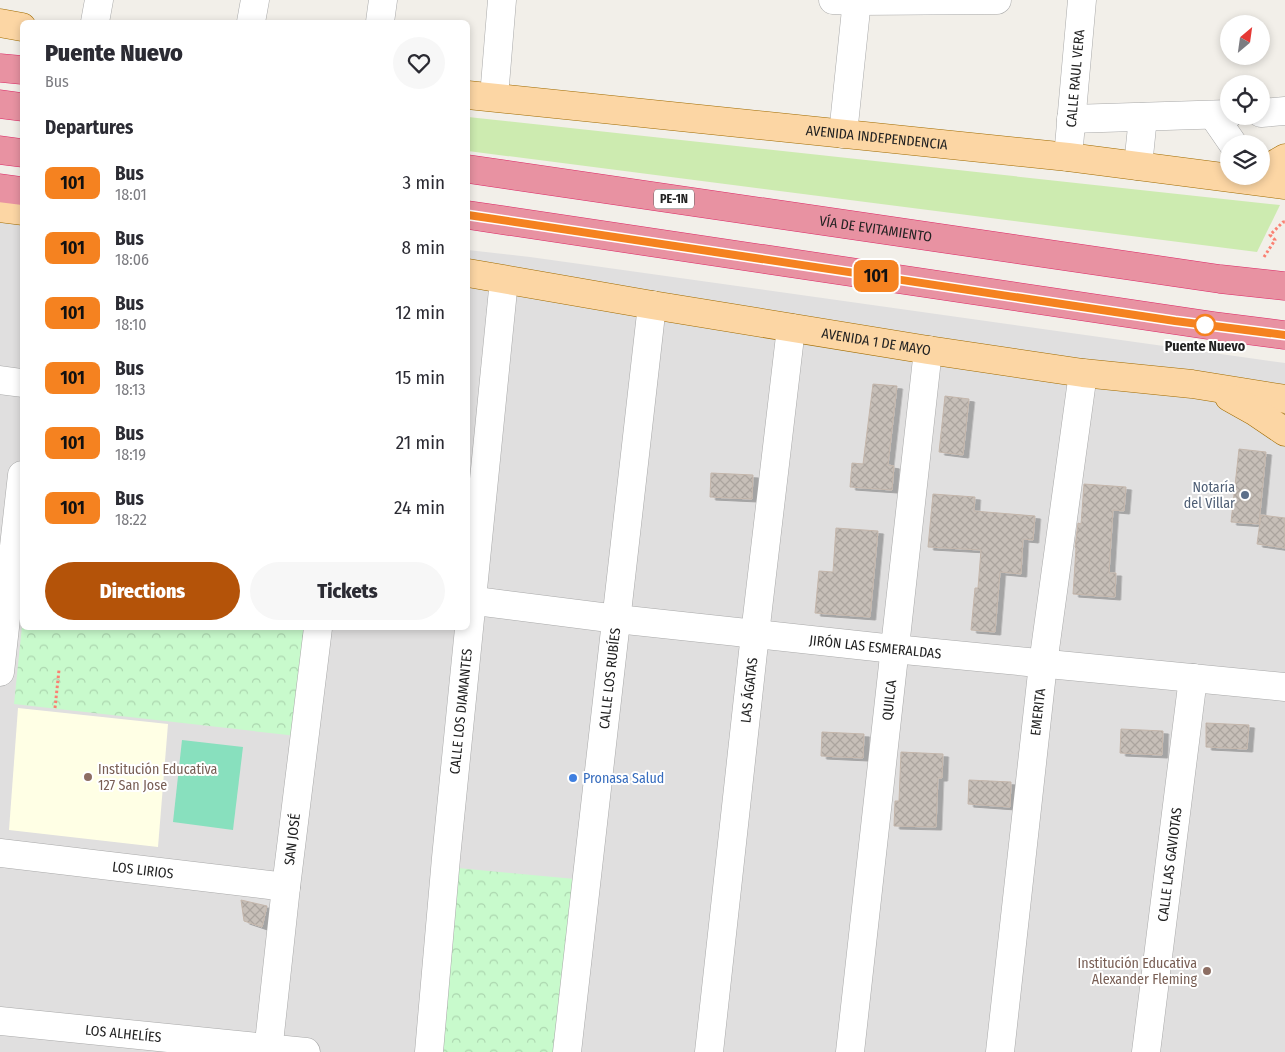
<!DOCTYPE html>
<html lang="en">
<head>
<meta charset="utf-8">
<style>
	:root { --surface:#fff; --page:#f7f7f7; --text:#2b2b33; --muted:#7c7c81; --accent:#b45309 }
	body { margin:0; font-family:"Fira Sans Condensed",sans-serif; background:var(--page); color:var(--text); height:100vh; display:flex; flex-direction:column; font-size:19px; white-space:nowrap }
	* { box-sizing:border-box; margin:0 }
	p { font-size:16px; color:var(--muted) }
	.icon { flex:none; width:28px; height:28px; fill:none; stroke:currentColor; stroke-width:2; stroke-linecap:round; stroke-linejoin:round }
	.map { position:relative; flex:1; overflow:hidden }
	.side { position:absolute; left:20px; top:20px; width:450px; height:610px; display:flex; flex-direction:column; background:var(--surface); border-radius:8px; box-shadow:0 2px 8px #0003 }
	.side>* { flex:none }
	.badge { padding:0 10px; border-radius:8px; font-size:18px; line-height:32px }
	.needle { width:32px; rotate:29deg }
	.buttons { position:absolute; left:1220px; top:15px; display:grid; gap:10px }
	.buttons a { display:grid; place-items:center; width:50px; height:50px; border-radius:50%; background:var(--surface); box-shadow:0 2px 8px #0003; font-size:25px }
	.map>.badge { position:absolute; translate:-50% -50%; box-shadow:0 0 0 2px #fff }
	h2 { padding:0 25px; font-size:19px; line-height:45px }
	.round { display:grid; place-items:center; flex:none; width:52px; height:52px; border-radius:26px; background:var(--page) }
	.summary { display:flex; align-items:center; justify-content:space-between; height:85px; padding:0 25px }
	h1 { font-size:24px; font-weight:800; line-height:38px }
	.primary-button { display:flex; gap:10px; margin-top:auto; padding:10px 25px }
	.primary-button a { flex:1; height:58px; border-radius:30px; background:var(--accent); color:#fff; font-size:20px; font-weight:800; line-height:58px; text-align:center }
	.primary-button a+a { background:var(--page); color:var(--text) }
	ul { padding:0; list-style:none }
	li { display:flex; align-items:center; gap:15px; height:65px; padding:0 25px }
	li div { flex:1 }
	li b { display:block; font-size:19px }
	li em { font-style:normal }
	li .badge { min-width:55px; font-weight:700; text-align:center }
	.map>svg:first-child { display:block }
</style>
</head>
<body>
<div class="map">
<svg width="1285" height="1052" viewBox="0 0 1285 1052">
	<defs>
		<pattern id="park-crowns" width="20" height="18" patternUnits="userSpaceOnUse" patternTransform="scale(1.25)"><rect width="20" height="18" fill="#c8facc"/><path d="M2 6a3 3 0 1 1 6 0M12 15a3 3 0 1 1 6 0" fill="none" stroke="#acd6af"/></pattern>
		<pattern id="building-cross-hatch" width="8" height="8" patternUnits="userSpaceOnUse" patternTransform="scale(1.25)"><rect width="8" height="8" fill="#c7bfb8"/><path d="M0 0l8 8M0 8l8-8" fill="none" stroke="#aba49e"/></pattern>
		<filter id="shadow"><feDropShadow dx="5.5" dy="3" stdDeviation="0" flood-color="#0004"/></filter>
	</defs>
	<rect width="100%" height="100%" fill="#f2efe9"/>
	<polygon fill="#e0dfdf" points="0,201 22,204 22,628 468,628 468,250 530,257 1285,363 1285,1052 0,1052"/>
	<polygon fill="#ffffe5" points="18,708 168,724 158,847 9,830"/>
	<polygon fill="#cdebb0" points="468,117 1280,205 1257,252 468,151"/>
	<g fill="url(#park-crowns)">
		<polygon points="22,626 22,628 307,628 297,736 14,704"/>
		<polygon points="458,868 575,879 559,1052 441,1052"/>
	</g>
	<polygon fill="#88e0be" points="182,740 243,747 233,830 173,822"/>
	<g fill="url(#building-cross-hatch)" stroke="#c4b6ab" filter="url(#shadow)">
		<polygon points="873,384 897,386 888,465 894,466 892,490 850,487 852,463 863,464"/>
		<polygon points="945,396 969,399 963,455 939,452"/>
		<polygon points="1239,449 1266,452 1259,524 1231,522"/>
		<polygon points="711,473 753,475 752,499 710,497"/>
		<polygon points="1084,484 1126,487 1124,511 1113,510 1109,573 1116,573 1115,597 1073,594 1076,548 1075,547 1078,523 1081,524"/>
		<polygon points="933,494 975,497 974,511 1035,516 1033,540 1023,539 1021,574 1000,572 995,632 971,630 975,588 978,588 981,550 928,547"/>
		<polygon points="1261,515 1285,518 1285,548 1257,544"/>
		<polygon points="836,528 878,531 870,617 815,613 819,571 833,572"/>
		<polygon points="1206,723 1249,725 1247,749 1206,747"/>
		<polygon points="1121,729 1163,731 1162,755 1120,753"/>
		<polygon points="822,732 864,734 863,758 821,756"/>
		<polygon points="901,752 943,754 942,778 938,778 936,827 894,826 895,801 899,801"/>
		<polygon points="969,780 1011,782 1010,807 968,804"/>
		<polygon points="241,900 267,906 262,927 244,921"/>
	</g>
	<g fill="none" stroke-linecap="round" stroke-linejoin="round">
		<g stroke="#a9a9a9" stroke-width="29">
			<g id="minor">
				<polyline points="833,0 857,1 997,0"/>
				<polyline points="95,22 99,0"/>
				<polyline points="251,22 255,0"/>
				<polyline points="380,22 383,0"/>
				<polyline points="494,97 502,0"/>
				<polyline points="1261,113 1285,111"/>
				<polyline points="1213,115 1233,144"/>
				<polyline points="1071,119 1229,114"/>
				<polyline points="843,134 857,0"/>
				<path id="s1" d="M1068,157L1082,0"/>
				<polyline points="1138,166 1143,117"/>
				<polyline points="0,380 22,383"/>
				<path id="s2" d="M468,600L617,619L894,649L1285,687"/>
				<polyline points="0,672 22,475"/>
				<path id="s3" d="M0,853L286,887"/>
				<path id="s4" d="M0,1021L306,1052"/>
				<path id="s5" d="M268,1052L286,887L318,628"/>
				<path id="s6" d="M429,1052L446,858L504,280"/>
				<path id="s7" d="M567,1052L652,305"/>
				<path id="s8" d="M709,1052L755,634L791,328"/>
				<path id="s9" d="M850,1052L928,350"/>
				<path id="s10" d="M1000,1052L1043,664L1083,373"/>
				<path id="s11" d="M1146,1052L1193,678"/>
			</g>
		</g>
		<g stroke="#a06b00" stroke-width="29">
			<g id="major">
				<polyline points="0,23 22,27"/>
				<path id="s12" d="M468,95L1068,157L1285,185"/>
				<polyline points="1261,172 1285,158"/>
				<polyline points="0,208 22,211"/>
				<path id="s13" d="M468,273L652,305L928,350L1083,373L1192,384L1285,399"/>
				<polyline points="1229,397 1254,411 1285,432"/>
			</g>
		</g>
		<g stroke="#dc2a67" stroke-width="29">
			<g id="highway">
				<polyline points="0,68 22,70"/>
				<polyline points="0,104 22,107"/>
				<polyline points="0,150 22,153"/>
				<path id="s14" d="M468,169L1220,279L1285,286"/>
				<polyline points="0,188 22,191"/>
				<polyline points="468,215 1214,326 1285,335"/>
			</g>
		</g>
		<g stroke="#fa8072" stroke-width="3" stroke-dasharray="2.5 2.5" stroke-linecap="butt">
			<polyline points="1264,257 1275,240 1270,235 1283,222 1285,222"/>
			<polyline points="55,708 59,670"/>
		</g>
		<use href="#minor" stroke="#fff" stroke-width="28"/>
		<use href="#major" stroke="#fcd6a4" stroke-width="28"/>
		<use href="#highway" stroke="#e892a2" stroke-width="28"/>
	</g>
	<g fill="none" stroke-linecap="round" stroke-linejoin="round">
		<g stroke="#fff" stroke-width="11">
			<polyline id="line" points="468,215 1175,321 1285,335"/>
		</g>
		<use href="#line" stroke="#f58220" stroke-width="8"/>
	</g>
	<circle fill="#fff" stroke="#f58220" stroke-width="2.5" cx="1205" cy="325" r="10"/>
	<circle fill="#5c6f8a" stroke="#fff" stroke-width="2" cx="1245" cy="495" r="5"/>
	<g fill="#8d6e63" stroke="#fff" stroke-width="2">
		<circle cx="88" cy="777" r="5"/>
		<circle cx="1207" cy="971" r="5"/>
	</g>
	<circle fill="#3f7fe0" stroke="#fff" stroke-width="2" cx="573" cy="778" r="5"/>
	<g text-anchor="middle" stroke-width="4" stroke-linejoin="round" paint-order="stroke">
		<rect fill="#fff" stroke="#646464" stroke-width="1" x="654" y="189.5" width="40" height="19" rx="4"/>
		<g font-size="12" font-weight="bold" fill="#222">
			<text x="674" y="203">PE-1N</text>
		</g>
		<g font-size="14" fill="#222" stroke="#fff">
			<text dy="5" stroke="none"><textPath href="#s1" startOffset="79">CALLE RAUL VERA</textPath></text>
			<text dy="5" stroke="none"><textPath href="#s12" startOffset="411">AVENIDA INDEPENDENCIA</textPath></text>
			<text dy="5" stroke="none"><textPath href="#s14" startOffset="412">VÍA DE EVITAMIENTO</textPath></text>
			<text dy="5" stroke="none"><textPath href="#s13" startOffset="414">AVENIDA 1 DE MAYO</textPath></text>
			<text dy="5" stroke="none"><textPath href="#s2" startOffset="410">JIRÓN LAS ESMERALDAS</textPath></text>
			<text dy="5" stroke="none"><textPath href="#s7" startOffset="376">CALLE LOS RUBÍES</textPath></text>
			<text dy="5" stroke="none"><textPath href="#s8" startOffset="364">LAS ÁGATAS</textPath></text>
			<text dy="5" stroke="none"><textPath href="#s9" startOffset="354">QUILCA</textPath></text>
			<text dy="5" stroke="none"><textPath href="#s6" startOffset="342">CALLE LOS DIAMANTES</textPath></text>
			<text dy="5" stroke="none"><textPath href="#s10" startOffset="342">EMERITA</textPath></text>
			<text dy="5" stroke="none"><textPath href="#s5" startOffset="214">SAN JOSÉ</textPath></text>
			<text dy="5" stroke="none"><textPath href="#s11" startOffset="189">CALLE LAS GAVIOTAS</textPath></text>
			<text dy="5" stroke="none"><textPath href="#s3" startOffset="144">LOS LIRIOS</textPath></text>
			<text dy="5" stroke="none"><textPath href="#s4" startOffset="124">LOS ALHELÍES</textPath></text>
		</g>
		<g font-size="14" font-weight="bold" fill="#222" stroke="#fff">
			<text x="1205" y="351">Puente Nuevo</text>
		</g>
		<g font-size="14" fill="#4e5e75" stroke="#fff" text-anchor="end">
			<text x="1235" y="492">Notaría<tspan x="1235" dy="16">del Villar</tspan></text>
		</g>
		<g font-size="14" fill="#785e54" stroke="#fff" text-anchor="start">
			<text x="98" y="774">Institución Educativa<tspan x="98" dy="16">127 San Jose</tspan></text>
			<text x="1197" y="968" text-anchor="end">Institución Educativa<tspan x="1197" dy="16">Alexander Fleming</tspan></text>
		</g>
		<g font-size="14" fill="#366cbe" stroke="#fff" text-anchor="start">
			<text x="583" y="783">Pronasa Salud</text>
		</g>
	</g>
</svg>
<div class="buttons">
<a><svg class="needle" viewBox="-14 -14 28 28"><path d="M0-13l5 13h-10z" fill="#e53935"/><path d="M0 13l5-13h-10z" fill="#7c7c81"/></svg></a>
<a><svg class="icon" aria-label="locate" viewBox="0 0 24 24"><circle cx="12" cy="12" r="6"/><path d="M12 2v4M12 18v4M2 12h4M18 12h4"/></svg></a>
<a><svg class="icon" aria-label="layers" viewBox="0 0 24 24"><path d="M12 4l9 5-9 5-9-5zM3 14l9 5 9-5"/></svg></a>
</div>
<b class="badge" style="left:876px;top:276px;background:#f58220;color:#111">101</b>
<section class="side">
<div class="summary"><div><h1>Puente Nuevo</h1><p>Bus</p></div><a class="round"><svg class="icon" aria-label="heart" viewBox="0 0 24 24"><path d="M12 20l-8-8c-3-5 5-10 8-4 3-6 11-1 8 4z"/></svg></a></div>
<h2>Departures</h2>
<ul>
<li><span class="badge" style="background:#f58220;color:#111">101</span><div><b>Bus</b><p>18:01</p></div><em>3 min</em></li>
<li><span class="badge" style="background:#f58220;color:#111">101</span><div><b>Bus</b><p>18:06</p></div><em>8 min</em></li>
<li><span class="badge" style="background:#f58220;color:#111">101</span><div><b>Bus</b><p>18:10</p></div><em>12 min</em></li>
<li><span class="badge" style="background:#f58220;color:#111">101</span><div><b>Bus</b><p>18:13</p></div><em>15 min</em></li>
<li><span class="badge" style="background:#f58220;color:#111">101</span><div><b>Bus</b><p>18:19</p></div><em>21 min</em></li>
<li><span class="badge" style="background:#f58220;color:#111">101</span><div><b>Bus</b><p>18:22</p></div><em>24 min</em></li>
</ul>
<div class="primary-button"><a>Directions</a><a>Tickets</a></div>
</section>
</div>
</body>
</html>
